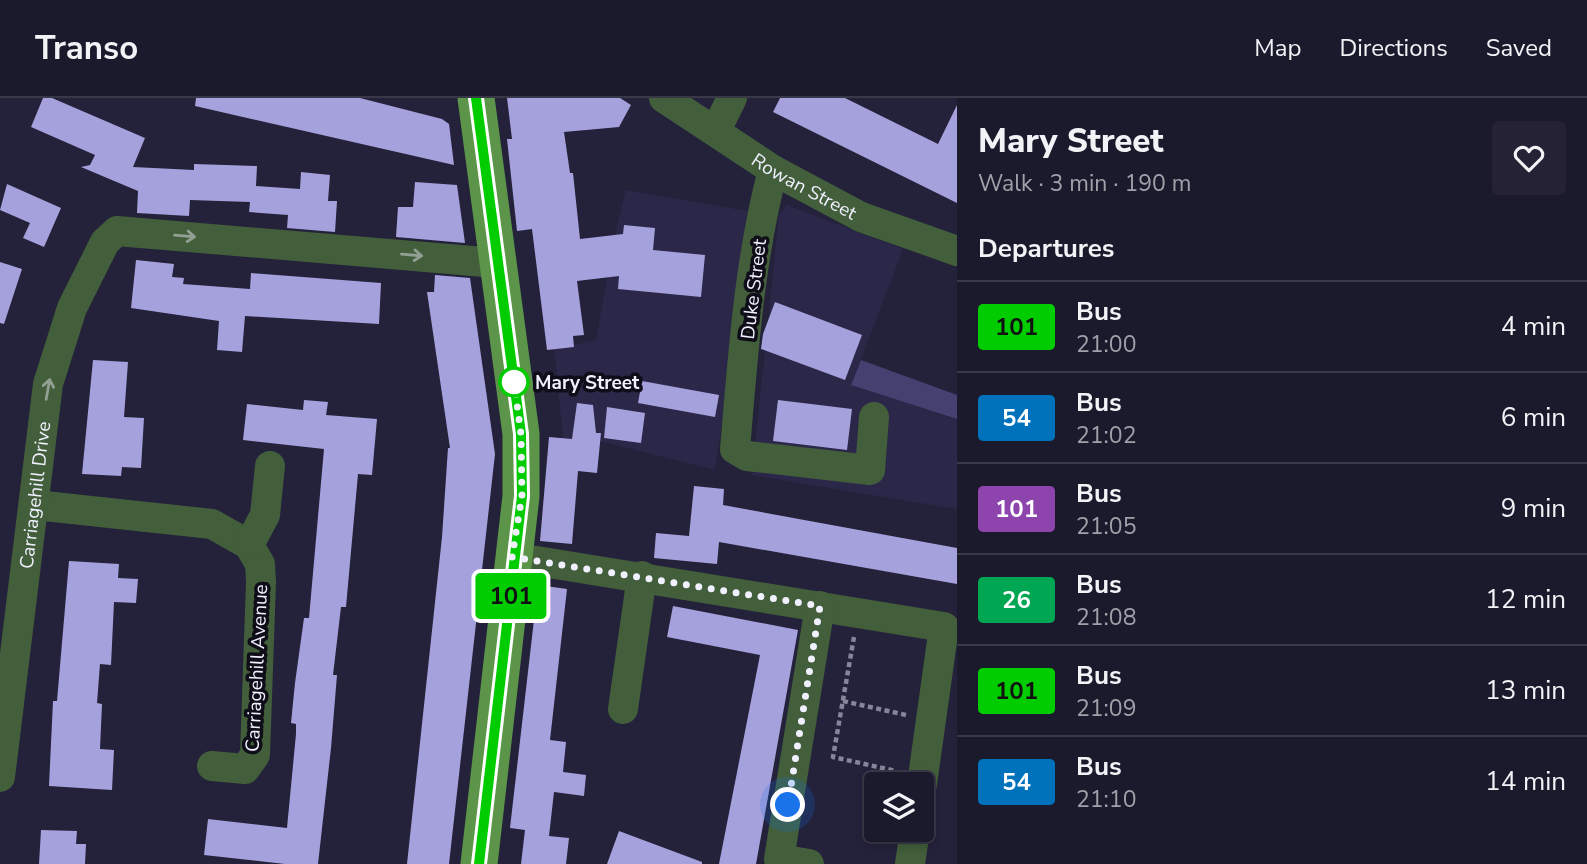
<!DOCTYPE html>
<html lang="en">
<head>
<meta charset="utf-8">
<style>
	:root { --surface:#1b192c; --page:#242234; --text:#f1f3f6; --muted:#a0a0a9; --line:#393848 }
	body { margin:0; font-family:"Nunito Sans",sans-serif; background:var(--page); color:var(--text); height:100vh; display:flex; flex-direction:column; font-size:26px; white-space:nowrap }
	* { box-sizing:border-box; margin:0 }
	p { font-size:23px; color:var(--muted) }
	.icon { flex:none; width:38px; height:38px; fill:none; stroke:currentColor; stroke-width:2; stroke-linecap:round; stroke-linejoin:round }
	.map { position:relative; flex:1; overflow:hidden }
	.side { display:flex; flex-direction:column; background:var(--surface); width:630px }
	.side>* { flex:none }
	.badge { padding:0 14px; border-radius:5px; font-size:24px; line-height:46px }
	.fabs { position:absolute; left:864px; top:674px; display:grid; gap:14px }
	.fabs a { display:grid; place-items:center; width:70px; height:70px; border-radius:7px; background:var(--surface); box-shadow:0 4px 10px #0003,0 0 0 2px var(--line); font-size:35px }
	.you { position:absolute; width:35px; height:35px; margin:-18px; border:5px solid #fff; border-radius:50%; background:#1a73e8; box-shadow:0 0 0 10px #1a73e833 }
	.map>.badge { position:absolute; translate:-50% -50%; box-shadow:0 0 0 4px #fff }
	h2 { padding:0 21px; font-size:26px; line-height:63px }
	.round { display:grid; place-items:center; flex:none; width:74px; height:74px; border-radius:7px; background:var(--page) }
	.head { display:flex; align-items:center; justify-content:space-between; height:119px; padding:0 21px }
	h1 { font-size:33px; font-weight:800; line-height:52px }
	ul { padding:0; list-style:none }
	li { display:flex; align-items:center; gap:21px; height:91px; padding:0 21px; border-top:2px solid var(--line) }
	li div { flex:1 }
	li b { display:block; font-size:26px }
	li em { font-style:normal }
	li .badge { min-width:77px; font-weight:700; text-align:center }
	header { display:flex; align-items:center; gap:42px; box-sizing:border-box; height:98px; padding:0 35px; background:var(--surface); border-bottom:2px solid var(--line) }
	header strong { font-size:33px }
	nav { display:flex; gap:38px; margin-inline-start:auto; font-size:24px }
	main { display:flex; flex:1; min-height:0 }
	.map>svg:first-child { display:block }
</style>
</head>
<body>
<header>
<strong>Transo</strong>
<nav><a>Map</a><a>Directions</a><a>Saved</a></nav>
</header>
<main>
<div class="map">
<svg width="957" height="766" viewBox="0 0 957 766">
	<rect width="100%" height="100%" fill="#24213b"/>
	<g fill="#2b2748">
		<polygon points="626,92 753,114 715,372 600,343 563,340 554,251 596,242 617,127"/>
		<polygon points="787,107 903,151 851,287 957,321 957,411 752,377 779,117"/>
	</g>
	<polygon fill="#464071" points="861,262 957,297 957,321 851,287"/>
	<g fill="#a5a1dc">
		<polygon points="43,0 52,0 145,40 133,69 194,72 194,66 257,68 256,88 300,91 301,74 330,77 328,103 337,103 335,134 287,130 288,117 249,114 250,104 190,102 189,118 137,115 138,93 81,69 90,67 95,57 31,29"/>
		<polygon points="196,0 360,0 442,21 449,26 454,67 195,8"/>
		<polygon points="507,0 620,0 631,7 619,29 564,34 570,75 573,75 580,141 623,136 624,127 655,130 653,152 705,157 701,199 618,191 619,178 577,183 584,237 573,238 574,249 547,252 532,131 517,133 507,41 512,41"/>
		<polygon points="780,0 845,0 938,46 957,7 957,105 773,14"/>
		<polygon points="415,84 457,87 465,145 396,139 398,109 413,109"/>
		<polygon points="7,86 61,110 44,149 23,140 30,125 0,112"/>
		<polygon points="136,162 174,166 172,179 184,180 183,186 250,191 251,175 381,185 379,226 245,218 242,254 217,252 219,223 131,210"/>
		<polygon points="0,164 22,171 4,226 0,225"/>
		<polygon points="435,177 470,180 495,356 449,766 407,766 442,439 448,350 450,350 427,194 434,194"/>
		<polygon points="775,204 862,237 845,282 761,251 763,236"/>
		<polygon points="93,262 128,264 124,319 144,320 141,370 122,369 121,378 82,376"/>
		<polygon points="642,283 719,297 715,319 638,305"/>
		<polygon points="304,302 328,304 326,317 377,321 372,377 358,376 346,509 341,509 333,577 337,577 331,650 318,766 285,766 204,757 208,721 287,730 296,636 296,626 291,625 295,585 304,520 309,520 324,351 243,342 247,306 303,312"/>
		<polygon points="778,302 852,311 847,352 773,343"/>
		<polygon points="577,305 593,307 596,335 601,335 597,375 578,373 572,446 540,443 549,339 572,341"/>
		<polygon points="607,309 645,315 641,345 604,340"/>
		<polygon points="694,388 724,391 723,407 957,450 957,486 719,444 717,466 654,460 656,435 689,438"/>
		<polygon points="69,463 119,466 118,480 138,481 136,505 114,504 111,567 100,566 97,605 102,606 100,651 114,652 112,692 49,688 53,603 57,603"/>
		<polygon points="538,487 567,491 550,642 566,644 563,674 586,677 584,698 554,694 549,738 569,740 566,766 521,766 525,732 510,730"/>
		<polygon points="673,508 798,532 756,766 719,766 760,557 667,539"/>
		<polygon points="41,732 77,733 76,746 86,746 85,766 39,766"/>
		<polygon points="619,733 702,764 702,766 607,766"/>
	</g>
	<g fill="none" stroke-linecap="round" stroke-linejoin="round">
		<g stroke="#87859a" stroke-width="4.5" stroke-dasharray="5 3.5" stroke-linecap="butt">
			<polyline points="854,539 833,659 896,673"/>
			<polyline points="843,603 906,617"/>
		</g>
		<g stroke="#425e3a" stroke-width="30">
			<path id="s1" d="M664,0L773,72L861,119L957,153"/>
			<polyline points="716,32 732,0"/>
			<path d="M773,72C749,163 743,258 735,351L747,358L870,372L874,319"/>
			<polyline points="35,407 212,426 249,447 260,466 261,484 255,657 245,671 212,668"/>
			<polyline points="249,447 265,417 270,368"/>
			<polyline points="512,459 944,529 922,686"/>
			<polyline points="623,611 642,478"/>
			<path id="s2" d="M0,679L48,286L72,210L105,144L117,133L496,165"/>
			<polyline points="809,766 779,761 820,508"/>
			<polyline points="910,766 915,732"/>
		</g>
		<polyline stroke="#5c9549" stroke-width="37" points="476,0 521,336 521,398 479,766"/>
	</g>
	<defs><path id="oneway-shaft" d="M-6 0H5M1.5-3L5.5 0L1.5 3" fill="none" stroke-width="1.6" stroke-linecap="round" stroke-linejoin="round" transform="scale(1.75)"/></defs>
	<g stroke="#91a093">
		<use href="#oneway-shaft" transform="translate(185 138) rotate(5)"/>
		<use href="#oneway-shaft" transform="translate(412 157) rotate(5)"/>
		<use href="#oneway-shaft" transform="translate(48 291) rotate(-80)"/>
	</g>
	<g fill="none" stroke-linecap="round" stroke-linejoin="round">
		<g stroke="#fff" stroke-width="16">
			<polyline id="line" points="476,0 521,336 522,398 479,766"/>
		</g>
		<use href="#line" stroke="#0c0" stroke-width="10"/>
		<polyline stroke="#f1f0ff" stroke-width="7" stroke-dasharray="0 12.6" points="514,284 521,336 522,398 512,459 820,508 788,707"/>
	</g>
	<circle fill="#fff" stroke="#0c0" stroke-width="3.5" cx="514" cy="284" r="14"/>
	<g text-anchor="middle" stroke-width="7" stroke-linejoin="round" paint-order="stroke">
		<g font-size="19" fill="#f1f0ff" stroke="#0e0d18">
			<text dy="7" stroke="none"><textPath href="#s1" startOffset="166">Rowan Street</textPath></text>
			<text transform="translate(753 191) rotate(-83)" y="7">Duke Street</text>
			<text dy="7" stroke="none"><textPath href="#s2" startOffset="284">Carriagehill Drive</textPath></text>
			<text transform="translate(256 570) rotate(-87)" y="7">Carriagehill Avenue</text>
		</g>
		<g font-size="19" font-weight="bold" fill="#f1f0ff" stroke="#0e0d18" text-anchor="start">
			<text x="535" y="291">Mary Street</text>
		</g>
	</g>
</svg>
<div class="fabs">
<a><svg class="icon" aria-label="layers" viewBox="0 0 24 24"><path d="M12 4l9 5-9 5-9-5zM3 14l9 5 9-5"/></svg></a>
</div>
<div class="you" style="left:788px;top:707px"></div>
<b class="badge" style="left:511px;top:498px;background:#0c0;color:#111">101</b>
</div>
<section class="side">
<div class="head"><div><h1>Mary Street</h1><p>Walk · 3 min · 190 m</p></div><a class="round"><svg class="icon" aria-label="heart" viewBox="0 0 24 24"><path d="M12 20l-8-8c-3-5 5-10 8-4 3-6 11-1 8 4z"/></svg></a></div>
<h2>Departures</h2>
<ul>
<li><span class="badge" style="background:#0c0;color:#111">101</span><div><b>Bus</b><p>21:00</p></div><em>4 min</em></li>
<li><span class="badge" style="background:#0072bc;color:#fff">54</span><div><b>Bus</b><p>21:02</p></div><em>6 min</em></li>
<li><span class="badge" style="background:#8e44ad;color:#fff">101</span><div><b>Bus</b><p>21:05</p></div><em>9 min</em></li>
<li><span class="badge" style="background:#00a651;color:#fff">26</span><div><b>Bus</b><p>21:08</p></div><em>12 min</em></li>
<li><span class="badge" style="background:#0c0;color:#111">101</span><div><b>Bus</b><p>21:09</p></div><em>13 min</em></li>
<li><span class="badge" style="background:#0072bc;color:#fff">54</span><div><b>Bus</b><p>21:10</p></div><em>14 min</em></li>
</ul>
</section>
</main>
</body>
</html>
